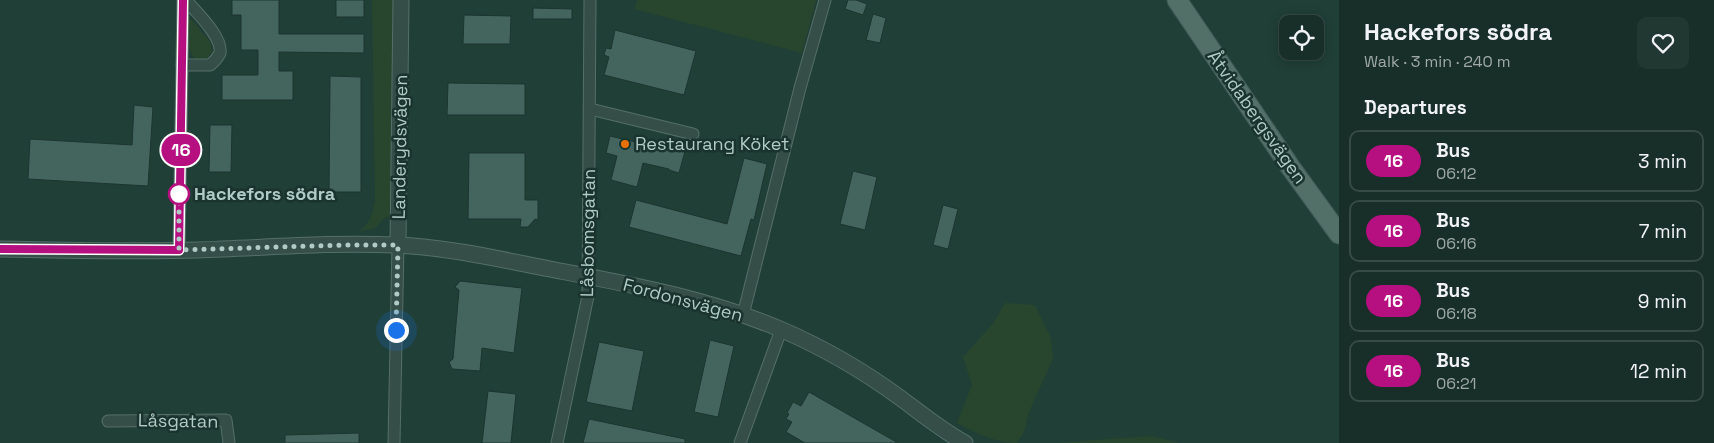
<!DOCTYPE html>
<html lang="en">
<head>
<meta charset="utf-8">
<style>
	:root { --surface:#182f29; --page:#213731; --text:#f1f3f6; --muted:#9fa9a8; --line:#364a46 }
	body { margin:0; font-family:"Space Grotesk",sans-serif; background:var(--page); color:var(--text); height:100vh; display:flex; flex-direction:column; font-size:19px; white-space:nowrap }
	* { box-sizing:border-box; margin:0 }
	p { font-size:16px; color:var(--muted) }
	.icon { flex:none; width:28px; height:28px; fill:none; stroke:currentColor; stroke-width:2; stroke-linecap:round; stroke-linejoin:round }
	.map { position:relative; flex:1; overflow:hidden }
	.side { display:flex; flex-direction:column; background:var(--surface); width:375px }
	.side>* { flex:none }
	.badge { padding:0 10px; border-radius:16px; font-size:18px; line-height:32px }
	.tools { position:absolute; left:1279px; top:15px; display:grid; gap:10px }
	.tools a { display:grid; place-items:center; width:45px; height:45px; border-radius:10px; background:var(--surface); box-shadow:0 2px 12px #0003,0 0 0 1px var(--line); font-size:25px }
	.you { position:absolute; width:25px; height:25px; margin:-12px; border:4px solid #fff; border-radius:50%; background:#1a73e8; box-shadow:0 0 0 8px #1a73e833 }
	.map>.badge { position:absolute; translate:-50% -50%; box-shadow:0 0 0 2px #fff }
	h2 { padding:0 25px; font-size:19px; line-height:45px }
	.round { display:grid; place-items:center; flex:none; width:52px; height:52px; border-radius:10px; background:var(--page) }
	.headline { display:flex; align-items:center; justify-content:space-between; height:85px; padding:0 25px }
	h1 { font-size:24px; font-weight:700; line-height:38px }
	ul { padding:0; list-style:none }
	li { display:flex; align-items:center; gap:15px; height:62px; margin:0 10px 8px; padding:0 15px; border:2px solid var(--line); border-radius:10px }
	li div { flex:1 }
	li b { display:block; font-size:19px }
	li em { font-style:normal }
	li .badge { min-width:55px; font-weight:700; text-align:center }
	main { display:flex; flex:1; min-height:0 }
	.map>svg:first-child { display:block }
</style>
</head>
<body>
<main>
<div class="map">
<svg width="1339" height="443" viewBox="0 0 1339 443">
	<rect width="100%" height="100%" fill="#203f37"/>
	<g fill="#28462e">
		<path d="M372,0H393L392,212L391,216L385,218L375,228L358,232C370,224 372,215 375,202Z"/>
		<polygon points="637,0 816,0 802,53 634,9"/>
		<path d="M189,20H192L210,42L212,52L207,58L197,59C185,53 189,33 189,20Z"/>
		<path d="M1005,303L1035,305L1051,338L1053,359L1029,412L1024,432L1017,443C996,443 975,433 957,423L972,385L963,357L994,322Z"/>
		<polygon points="1151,436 1181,443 1053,443"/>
	</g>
	<g fill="#44655e" stroke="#1c352f">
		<polygon points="232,0 279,0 279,34 364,34 364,53 279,52 279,71 293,71 293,100 222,100 222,75 258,75 258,50 241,50 241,15 232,15"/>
		<rect x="336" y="0" width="28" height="17"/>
		<polygon points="848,0 856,0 867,4 863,15 845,9"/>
		<polygon points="533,8 572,9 572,19 533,19"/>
		<polygon points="873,14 886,18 880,43 866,40"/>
		<polygon points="464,15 511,16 510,44 463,44"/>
		<polygon points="615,30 696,51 684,95 604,75 609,57 604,55 606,48 611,49"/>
		<polygon points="330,76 361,77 361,192 329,192"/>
		<polygon points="448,83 525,84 525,115 447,115"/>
		<polygon points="134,105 153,107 148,186 28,179 30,139 132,145"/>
		<polygon points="210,125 232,125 231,172 209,172"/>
		<polygon points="610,136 674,151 676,145 686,148 679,173 669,170 669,169 643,163 637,187 611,180 617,156 606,153"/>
		<polygon points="469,153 525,153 525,200 538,200 538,220 535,219 528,227 520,227 521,219 468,219"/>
		<polygon points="744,158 767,164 754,220 751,219 741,256 629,227 636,200 727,224"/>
		<polygon points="853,171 877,177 865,230 840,224"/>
		<polygon points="943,205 958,209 948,249 933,245"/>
		<polygon points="460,281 522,288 514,353 482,348 480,371 452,369 449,362 453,359 459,290 455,287"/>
		<polygon points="710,340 734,346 718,417 694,412"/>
		<polygon points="599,342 644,351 632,411 586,402"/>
		<polygon points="488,391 516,394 511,443 482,443"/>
		<polygon points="809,392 898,443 805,443 786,432 792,422 786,419 789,414 787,413 793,402 801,406"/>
		<polygon points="589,419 685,439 685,443 583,443"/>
		<polygon points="359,433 359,443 285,443 285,435"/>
	</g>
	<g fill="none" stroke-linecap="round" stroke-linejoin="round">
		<g stroke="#556f69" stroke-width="13">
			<g id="minor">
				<path d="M182,65H210C214,62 218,57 220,53C223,37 195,11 186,0"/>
				<polyline points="590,109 693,134"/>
				<polyline points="179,250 183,0"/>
				<polyline points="743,315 800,88 825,0"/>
				<polyline points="108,421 226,420 229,443"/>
				<polyline points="394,443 398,245"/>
				<polyline points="557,443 588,296 590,0"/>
				<polyline points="740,443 781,330"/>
			</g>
		</g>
		<g stroke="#556f69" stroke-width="17">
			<g id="tertiary">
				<polyline points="398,245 401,0"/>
				<path d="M0,249C66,250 132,252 198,250C263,248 329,242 395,245C447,247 499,259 550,269C628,284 707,298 780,329C822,347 862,370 899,397C921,413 941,430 965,443"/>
			</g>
		</g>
		<g stroke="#415a55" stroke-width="21">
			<polyline id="primary" points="1177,0 1291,168 1339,234"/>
		</g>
		<use href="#minor" stroke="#354e48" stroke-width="11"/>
		<use href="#tertiary" stroke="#354e48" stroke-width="15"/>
		<use href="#primary" stroke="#526f68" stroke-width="19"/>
	</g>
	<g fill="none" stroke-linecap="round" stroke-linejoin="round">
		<g stroke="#fff" stroke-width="11">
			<polyline id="line" points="0,249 179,250 183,0"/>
		</g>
		<use href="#line" stroke="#b60f80" stroke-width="8"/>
		<polyline stroke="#b0cac5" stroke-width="5" stroke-dasharray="0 9" points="179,194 179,250 344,245 398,245 396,330"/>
	</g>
	<circle fill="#e8710a" stroke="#1a332d" stroke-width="2" cx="625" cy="144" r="5"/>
	<circle fill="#fff" stroke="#b60f80" stroke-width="2.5" cx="179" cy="194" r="10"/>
	<g text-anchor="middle" stroke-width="5" stroke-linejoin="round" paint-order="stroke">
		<g font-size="18" fill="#b0cac5" stroke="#1a332d">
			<text transform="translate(1257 117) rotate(55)" y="6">Åtvidabergsvägen</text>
			<text transform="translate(400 147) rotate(-89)" y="6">Landerydsvägen</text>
			<text transform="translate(588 233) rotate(-89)" y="6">Låsbomsgatan</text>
			<text transform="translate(683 300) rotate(15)" y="6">Fordonsvägen</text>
			<text transform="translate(178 421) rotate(1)" y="6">Låsgatan</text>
		</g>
		<g font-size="18" fill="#b0cac5" stroke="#1a332d" text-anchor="start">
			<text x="635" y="150">Restaurang Köket</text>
		</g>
		<g font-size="18" font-weight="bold" fill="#b0cac5" stroke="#1a332d" text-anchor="start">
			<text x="194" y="200">Hackefors södra</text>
		</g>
	</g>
</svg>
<div class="tools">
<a><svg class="icon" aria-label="locate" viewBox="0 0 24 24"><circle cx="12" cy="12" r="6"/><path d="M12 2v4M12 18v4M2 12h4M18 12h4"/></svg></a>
</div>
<div class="you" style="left:396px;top:330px"></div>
<b class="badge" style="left:181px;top:150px;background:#b60f80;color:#fff">16</b>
</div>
<section class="side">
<div class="headline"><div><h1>Hackefors södra</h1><p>Walk · 3 min · 240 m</p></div><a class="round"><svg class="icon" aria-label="heart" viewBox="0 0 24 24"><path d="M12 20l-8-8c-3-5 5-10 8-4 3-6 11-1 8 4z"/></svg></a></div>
<h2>Departures</h2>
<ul>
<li><span class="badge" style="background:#b60f80;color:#fff">16</span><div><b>Bus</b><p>06:12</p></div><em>3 min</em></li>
<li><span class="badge" style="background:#b60f80;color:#fff">16</span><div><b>Bus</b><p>06:16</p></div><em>7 min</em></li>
<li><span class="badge" style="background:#b60f80;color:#fff">16</span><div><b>Bus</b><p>06:18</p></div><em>9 min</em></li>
<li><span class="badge" style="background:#b60f80;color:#fff">16</span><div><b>Bus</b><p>06:21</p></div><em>12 min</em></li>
</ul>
</section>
</main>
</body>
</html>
